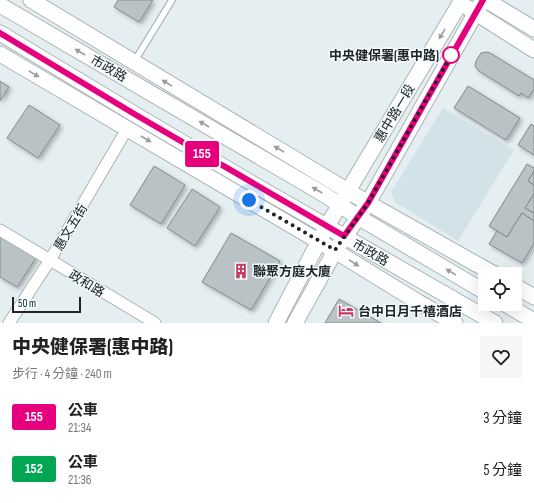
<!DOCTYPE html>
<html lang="zh-TW">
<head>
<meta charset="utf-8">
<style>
	:root { --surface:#fff; --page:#f6f6f6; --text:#222; --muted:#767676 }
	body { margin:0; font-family:"Sofia Sans Condensed","Noto Sans TC",sans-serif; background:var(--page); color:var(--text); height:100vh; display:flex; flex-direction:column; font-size:15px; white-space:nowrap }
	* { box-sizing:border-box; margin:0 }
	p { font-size:13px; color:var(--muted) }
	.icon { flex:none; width:22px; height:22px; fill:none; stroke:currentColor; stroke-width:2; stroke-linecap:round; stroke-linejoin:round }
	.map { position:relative; height:323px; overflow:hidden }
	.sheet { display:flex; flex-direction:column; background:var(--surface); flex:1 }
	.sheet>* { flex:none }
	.badge { padding:0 8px; border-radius:3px; font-size:14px; line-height:26px }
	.buttons { position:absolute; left:478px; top:267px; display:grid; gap:8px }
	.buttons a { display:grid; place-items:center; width:44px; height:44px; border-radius:0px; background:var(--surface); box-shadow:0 4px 16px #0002; font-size:20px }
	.scale { position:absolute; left:12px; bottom:10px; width:69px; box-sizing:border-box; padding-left:4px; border:2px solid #212425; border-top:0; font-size:11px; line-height:14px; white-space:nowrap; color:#212425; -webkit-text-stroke:3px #f2fbfe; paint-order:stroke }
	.you { position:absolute; width:20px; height:20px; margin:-10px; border:3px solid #fff; border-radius:50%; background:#1a73e8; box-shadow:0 0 0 6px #1a73e833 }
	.map>.badge { position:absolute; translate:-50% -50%; box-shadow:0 0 0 2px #fff }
	.round { display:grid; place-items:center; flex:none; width:42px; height:42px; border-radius:0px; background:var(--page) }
	.summary { display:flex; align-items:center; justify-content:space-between; height:68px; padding:0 12px }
	h1 { font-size:19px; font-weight:800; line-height:30px }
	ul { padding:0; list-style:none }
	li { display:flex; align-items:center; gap:12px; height:52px; padding:0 12px }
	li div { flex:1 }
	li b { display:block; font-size:15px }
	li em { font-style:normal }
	li .badge { min-width:44px; font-weight:700; text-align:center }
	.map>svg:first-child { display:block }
</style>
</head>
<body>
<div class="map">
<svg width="534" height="323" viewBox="0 0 534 323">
	<defs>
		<filter id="shadow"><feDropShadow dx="2.5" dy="2.5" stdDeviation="2" flood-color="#0004"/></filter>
	</defs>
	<rect width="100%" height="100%" fill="#e5eef1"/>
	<polygon fill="#d1e3e8" points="443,108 514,150 458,241 395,202 391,192"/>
	<g fill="#b9c2c5" stroke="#828a8d" filter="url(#shadow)">
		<polygon points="118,0 153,0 139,22 114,7"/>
		<polygon points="486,52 490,53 534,80 534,89 528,98 521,93 519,96 479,71 475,66 476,61 481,53"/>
		<polygon points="0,81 9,87 0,101"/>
		<polygon points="468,86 520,118 506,140 454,108"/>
		<polygon points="29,105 60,125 38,158 7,138"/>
		<polygon points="531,124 534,126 534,155 518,145"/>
		<polygon points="527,164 534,168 534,171 528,181 534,185 534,194 525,208 534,213 534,221 522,213 507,237 489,226"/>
		<polygon points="154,166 185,185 161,224 130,205"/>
		<polygon points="534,171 534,185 528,181"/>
		<polygon points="192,189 220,207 195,246 167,228"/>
		<polygon points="534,194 534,213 525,208"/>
		<polygon points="522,213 534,221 534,243 522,263 489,244 497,231 507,237"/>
		<polygon points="231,233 280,261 251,310 202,282"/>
		<polygon points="0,235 36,258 17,287 0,277"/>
		<polygon points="339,299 381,323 325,323"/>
	</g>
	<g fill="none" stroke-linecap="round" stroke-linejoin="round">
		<g stroke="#acb4b7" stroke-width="8">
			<polyline id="lane" points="134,62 172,0"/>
		</g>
		<g stroke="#acb4b7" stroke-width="13">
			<g id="street">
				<polyline points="0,230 155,323"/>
				<polyline points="9,323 50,260 127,129"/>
			</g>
		</g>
		<g stroke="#acb4b7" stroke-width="17">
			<g id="secondary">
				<polyline points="31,0 368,203 494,274"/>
				<polyline points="486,0 534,29"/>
				<polyline points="0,5 325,195 358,217 485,292"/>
				<polyline points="468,8 534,50"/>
				<polyline points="0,33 136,115 253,184 495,323"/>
				<polyline points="0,54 335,251 418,302 455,323"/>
				<polyline points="515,286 534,297"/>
				<polyline points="505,304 534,321"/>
				<polyline points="276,323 327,226 462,0"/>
				<polyline points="295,323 335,251 368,203 483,0"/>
			</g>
		</g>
		<use href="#lane" stroke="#fff" stroke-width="5.5"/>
		<use href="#street" stroke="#fff" stroke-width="11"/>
		<use href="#secondary" stroke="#fff" stroke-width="15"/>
	</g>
	<defs><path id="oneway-solid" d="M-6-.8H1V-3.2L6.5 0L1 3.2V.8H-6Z"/></defs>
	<g fill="#9b9c9d">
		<use href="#oneway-solid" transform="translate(442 34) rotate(121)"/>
		<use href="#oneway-solid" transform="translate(80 52) rotate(-150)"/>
		<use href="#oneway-solid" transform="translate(34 74) rotate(31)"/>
		<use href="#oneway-solid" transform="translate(167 83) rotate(-149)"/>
		<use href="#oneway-solid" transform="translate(204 124) rotate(-150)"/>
		<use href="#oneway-solid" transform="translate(146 139) rotate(30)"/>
		<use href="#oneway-solid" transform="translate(279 149) rotate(-149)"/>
		<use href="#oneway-solid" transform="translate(317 190) rotate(-150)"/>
		<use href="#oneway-solid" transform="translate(354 263) rotate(32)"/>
		<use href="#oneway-solid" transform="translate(451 272) rotate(-149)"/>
	</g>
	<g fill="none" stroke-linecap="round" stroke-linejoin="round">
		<g stroke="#fff" stroke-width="9">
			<polyline id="line" points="0,33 136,115 344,236 368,203 483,0"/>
		</g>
		<use href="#line" stroke="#e6007e" stroke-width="6"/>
		<polyline stroke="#212425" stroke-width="4" stroke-dasharray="0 7.2" points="249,200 335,250 368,203 453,52 451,55"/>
	</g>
	<defs>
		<g id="building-bare" transform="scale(1.2)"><path d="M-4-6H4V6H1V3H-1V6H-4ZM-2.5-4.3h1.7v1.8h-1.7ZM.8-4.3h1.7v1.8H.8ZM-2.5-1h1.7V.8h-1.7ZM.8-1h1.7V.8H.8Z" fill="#c93a61" stroke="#f2fbfe" stroke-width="2.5" paint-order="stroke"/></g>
		<g id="hotel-bare" transform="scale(1.2)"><path d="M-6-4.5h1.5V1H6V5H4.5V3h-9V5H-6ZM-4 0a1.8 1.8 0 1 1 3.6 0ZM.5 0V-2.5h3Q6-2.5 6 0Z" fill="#c93a61" stroke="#f2fbfe" stroke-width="2.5" paint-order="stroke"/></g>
	</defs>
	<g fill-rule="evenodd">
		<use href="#building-bare" x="241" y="271"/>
		<use href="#hotel-bare" x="346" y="311"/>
	</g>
	<circle fill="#fff" stroke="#e6007e" stroke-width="2" cx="451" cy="55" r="8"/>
	<g text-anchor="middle" stroke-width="3" stroke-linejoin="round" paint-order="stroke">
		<g font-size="13" font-weight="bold" fill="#212425" stroke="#f2fbfe" text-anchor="end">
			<text x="439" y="60">中央健保署(惠中路)</text>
		</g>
		<g font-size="13" fill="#212425" stroke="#f2fbfe">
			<text transform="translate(109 68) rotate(30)" y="5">市政路</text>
			<text transform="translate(394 113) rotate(-59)" y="5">惠中路一段</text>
			<text transform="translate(70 227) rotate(-59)" y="5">惠文五街</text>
			<text transform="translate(371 252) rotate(30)" y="5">市政路</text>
			<text transform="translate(87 283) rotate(31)" y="5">政和路</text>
		</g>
		<g font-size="13" font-weight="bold" fill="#212425" stroke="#f2fbfe" text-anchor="start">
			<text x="253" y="276">聯聚方庭大廈</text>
			<text x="358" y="316">台中日月千禧酒店</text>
		</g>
	</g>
</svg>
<div class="buttons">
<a><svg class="icon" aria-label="locate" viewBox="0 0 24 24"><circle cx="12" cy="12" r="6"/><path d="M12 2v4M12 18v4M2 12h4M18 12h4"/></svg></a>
</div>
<div class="scale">50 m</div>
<div class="you" style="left:249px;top:200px"></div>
<b class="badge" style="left:202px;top:154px;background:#e6007e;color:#fff">155</b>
</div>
<section class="sheet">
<div class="summary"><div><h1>中央健保署(惠中路)</h1><p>步行 · 4 分鐘 · 240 m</p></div><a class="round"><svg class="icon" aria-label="heart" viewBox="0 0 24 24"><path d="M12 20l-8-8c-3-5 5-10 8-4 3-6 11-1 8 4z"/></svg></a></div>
<ul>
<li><span class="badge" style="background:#e6007e;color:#fff">155</span><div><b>公車</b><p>21:34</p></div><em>3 分鐘</em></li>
<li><span class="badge" style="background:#00a651;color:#fff">152</span><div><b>公車</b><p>21:36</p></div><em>5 分鐘</em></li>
</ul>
</section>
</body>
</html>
